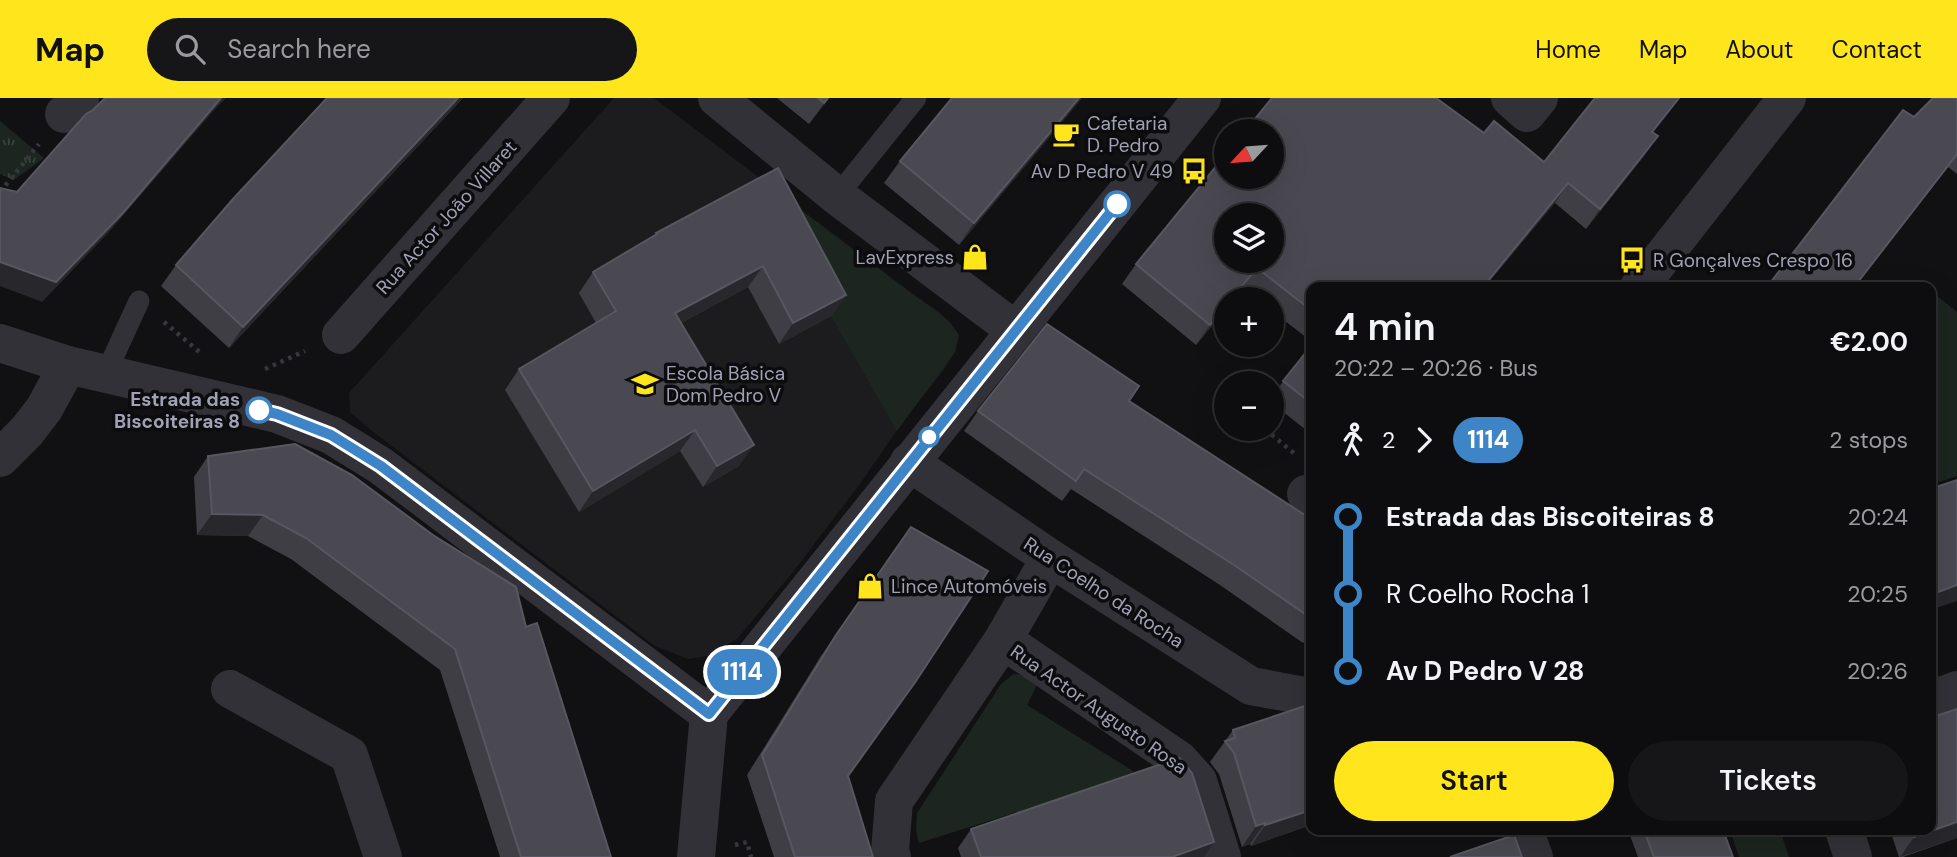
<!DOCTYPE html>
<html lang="en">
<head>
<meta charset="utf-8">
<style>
	:root { --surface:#0d0c0e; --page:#161517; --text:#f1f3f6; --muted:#9a9b9e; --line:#2d2c2e; --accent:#ffe51b }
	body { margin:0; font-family:"DM Sans",sans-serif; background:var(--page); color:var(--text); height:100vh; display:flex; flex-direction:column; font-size:26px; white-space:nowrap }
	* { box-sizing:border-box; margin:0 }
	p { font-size:23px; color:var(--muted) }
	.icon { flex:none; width:38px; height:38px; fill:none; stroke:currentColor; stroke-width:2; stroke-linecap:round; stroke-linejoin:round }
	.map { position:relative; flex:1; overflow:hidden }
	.details { position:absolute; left:1306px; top:184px; width:630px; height:553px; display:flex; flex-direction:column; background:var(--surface); border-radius:14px; box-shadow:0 7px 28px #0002,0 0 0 2px var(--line) }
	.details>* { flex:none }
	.badge { padding:0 14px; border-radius:23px; font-size:24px; line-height:46px }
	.needle { width:46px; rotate:244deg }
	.fabs { position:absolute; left:1214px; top:21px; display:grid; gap:14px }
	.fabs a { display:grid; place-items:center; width:70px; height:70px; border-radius:50%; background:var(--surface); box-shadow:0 7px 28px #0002,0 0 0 2px var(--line); font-size:35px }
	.map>.badge { position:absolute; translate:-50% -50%; box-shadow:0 0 0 4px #fff }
	.legs { display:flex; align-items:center; gap:10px; height:77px; padding:0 28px; font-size:23px }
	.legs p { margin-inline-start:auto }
	.headline { display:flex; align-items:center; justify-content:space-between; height:119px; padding:0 28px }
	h1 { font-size:38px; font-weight:600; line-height:52px }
	.primary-button { display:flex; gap:14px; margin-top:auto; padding:14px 28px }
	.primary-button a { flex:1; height:80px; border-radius:42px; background:var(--accent); color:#111; font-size:28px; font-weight:600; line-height:80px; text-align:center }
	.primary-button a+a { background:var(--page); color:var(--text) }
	ul { padding:0 28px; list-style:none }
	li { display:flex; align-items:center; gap:24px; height:77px; font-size:26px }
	li i { display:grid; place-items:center; width:10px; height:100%; margin:0 9px; background:currentColor }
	li i::after { content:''; width:18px; height:18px; margin:-9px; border:5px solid; border-radius:50%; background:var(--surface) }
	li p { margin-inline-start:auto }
	li:first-child i { background:linear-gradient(#0000 50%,currentColor 0) }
	li:last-child i { background:linear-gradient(currentColor 50%,#0000 0) }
	header { display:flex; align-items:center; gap:42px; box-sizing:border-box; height:98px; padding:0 35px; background:var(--accent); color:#111 }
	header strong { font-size:33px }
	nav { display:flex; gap:38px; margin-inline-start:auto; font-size:24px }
	.search { width:490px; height:63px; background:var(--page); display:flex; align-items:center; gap:18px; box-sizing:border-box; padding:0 24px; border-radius:38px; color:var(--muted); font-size:26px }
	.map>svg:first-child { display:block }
</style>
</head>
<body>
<header>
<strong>Map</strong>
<div class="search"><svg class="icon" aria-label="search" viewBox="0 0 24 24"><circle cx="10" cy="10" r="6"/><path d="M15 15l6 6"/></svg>Search here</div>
<nav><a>Home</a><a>Map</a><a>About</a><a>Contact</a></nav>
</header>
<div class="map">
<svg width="1957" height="759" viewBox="0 0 1957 759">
	<defs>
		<pattern id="grass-tufts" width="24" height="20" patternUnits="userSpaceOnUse" patternTransform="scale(1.75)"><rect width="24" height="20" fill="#1c251f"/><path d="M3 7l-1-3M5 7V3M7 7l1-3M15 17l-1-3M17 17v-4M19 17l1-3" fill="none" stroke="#3a423d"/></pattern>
	</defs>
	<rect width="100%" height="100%" fill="#111012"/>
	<polygon fill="#1c1c1f" points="614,0 654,0 917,199 939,214 951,225 959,237 955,254 943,273 904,322 860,386 793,474 737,541 707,558 688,561 655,548 372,333 350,314 349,295"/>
	<polygon fill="url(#grass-tufts)" points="0,23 44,60 14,82 0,76"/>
	<g fill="#1c251f">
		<path d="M802,113C836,139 871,165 906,191C925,206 945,216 959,237L955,254L897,333L831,218L786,132Z"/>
		<polygon points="1931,193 1957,214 1957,378 1930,387"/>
		<polygon points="1014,576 1028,577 1039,583 1027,607 1138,676 919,745 916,733 917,715 1001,586"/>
		<polygon points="1730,732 1780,732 1789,759 1739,759"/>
	</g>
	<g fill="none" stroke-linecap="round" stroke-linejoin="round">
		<g stroke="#37373e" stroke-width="4.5" stroke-dasharray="3.5 5" stroke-linecap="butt">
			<polyline points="0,94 39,46"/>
			<polyline points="164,224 203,257"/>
			<polyline points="265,271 305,253"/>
			<polyline points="1265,331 1296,357"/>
			<polyline points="735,747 747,744 751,759"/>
		</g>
		<g stroke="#313137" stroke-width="21">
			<polyline points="837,98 916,0"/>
			<polyline points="106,275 139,203"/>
		</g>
		<g stroke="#313137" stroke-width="38">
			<polyline points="717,0 837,98 1015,232"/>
			<polyline points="1510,0 1527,15 1539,0"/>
			<polyline points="64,16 80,0"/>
			<polyline points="1639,189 1787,0"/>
			<polyline points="341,237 551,0"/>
			<polyline points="0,360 27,333 44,311 68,267"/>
			<polyline points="909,364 1050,460 1251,588 1310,599 1311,598"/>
			<polyline points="1306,396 1311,400"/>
			<polyline points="1003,542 1179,662 1198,683 1222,759"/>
			<polyline points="230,591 349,657 383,759"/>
			<polyline points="1930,602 1957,592"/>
			<polyline points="709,616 1202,0"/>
			<polyline points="1524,732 1534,759"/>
			<polyline points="1844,732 1853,759"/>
			<polyline points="892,759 890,753 894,703 1003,542 1050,460"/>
		</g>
		<polyline stroke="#313137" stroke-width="38" points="0,245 68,267 277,316 331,337 381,368 709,616 696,759"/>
	</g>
	<g fill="#3f3e45">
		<polygon points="327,0 463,0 229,250 161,188 176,167"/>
		<polygon points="777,0 829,0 809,26"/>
		<polygon points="1082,0 959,147 884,85 900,63"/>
		<polygon points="1957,0 1957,76 1948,69 1855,189 1767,189 1914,19"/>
		<polygon points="1484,35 1544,64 1653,35 1658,38 1644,58 1586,131 1555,105 1311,189 1311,243 1272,213 1272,201 1258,201 1243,190 1234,201 1227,201 1227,210 1196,247 1122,186 1136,166"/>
		<polygon points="778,70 846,197 831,218 779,246 748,189 681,225 739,368 703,389 680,353 579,414 505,292 519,271 596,225 579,195 593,174 654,138 656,135"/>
		<polygon points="1311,248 1311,336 1272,305 1272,298"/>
		<polygon points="1129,303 1311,421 1311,534 1303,545 1220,487 1071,391 1062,403 964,333 978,313"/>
		<polygon points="208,358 526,529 611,759 500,759 440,572 291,461 248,438 197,437 194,379"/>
		<polygon points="911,429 848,678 873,759 774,759 747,677 821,558"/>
		<polygon points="1233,632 1311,727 1251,748 1250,746 1242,749 1219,676 1210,664"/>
		<polygon points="971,731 1204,759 961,759 958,750"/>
		<polygon points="1628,732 1723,732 1733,759 1638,759"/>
		<polygon points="1890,732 1930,732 1957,740 1903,759 1899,759"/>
	</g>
	<g fill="#28272c">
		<polygon points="221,0 226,0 215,11 108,135 42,204 0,188 0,164"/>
		<polygon points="458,0 463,0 229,250 243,229"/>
		<polygon points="828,0 829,0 809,26"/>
		<polygon points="1079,0 1082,0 959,147 974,125"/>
		<polygon points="1679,0 1680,0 1638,54 1652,34"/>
		<polygon points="1658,38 1644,58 1586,131 1600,111"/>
		<polygon points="1957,56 1948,69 1855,189 1854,189"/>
		<polygon points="1568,85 1555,105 1485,189 1483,189"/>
		<polygon points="763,168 748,189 660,236 675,215"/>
		<polygon points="1257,170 1234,201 1231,201"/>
		<polygon points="846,197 831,218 779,246 793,225"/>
		<polygon points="1227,207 1227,210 1196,247 1210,227"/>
		<polygon points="695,332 680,353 579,414 593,393"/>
		<polygon points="754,347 739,368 703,389 717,368"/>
		<polygon points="212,416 263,417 248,438 197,437"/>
		<polygon points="1957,487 1957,503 1930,512 1930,497"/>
		<polygon points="1311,712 1311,727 1251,748 1265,727"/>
		<polygon points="1957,724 1957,740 1900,759 1914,739"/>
		<polygon points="1265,725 1250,746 1242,749 1256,728"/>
		<polygon points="1214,744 1204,759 1172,759"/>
	</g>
	<g fill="#4a4951" stroke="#575761" stroke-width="2" fill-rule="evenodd">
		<polygon points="105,0 221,0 122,116 56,184 0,164 0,90 17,94 86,16 93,12"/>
		<polygon points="327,0 458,0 243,229 176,167 233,101"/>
		<polygon points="818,0 828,0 824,5"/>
		<polygon points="952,0 1079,0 974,125 900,63"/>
		<path d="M1272,0H1436L1484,35L1494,23L1544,64L1595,0H1679L1652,34L1658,38L1600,111L1568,85L1483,189H1311V212L1257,170L1231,201H1227V207L1210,227L1136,166L1227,55V79H1272V33H1245ZM1227,117H1272V163H1227Z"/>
		<polygon points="1933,0 1957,0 1957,56 1854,189 1767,189 1903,12 1914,19"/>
		<polygon points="778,70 846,197 793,225 763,168 675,215 754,347 717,368 695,332 593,393 519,271 616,213 593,174 657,136 656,135"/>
		<polygon points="1047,226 1139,288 1129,303 1311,421 1311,520 1234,467 1084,371 1076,383 978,313"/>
		<polygon points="1311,248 1311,305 1283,283"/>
		<polygon points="295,346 352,377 433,437 516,489 526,529 537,525 611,759 521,759 455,551 306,440 263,417 212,416 208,358"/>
		<polygon points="1957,382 1957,487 1930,497 1930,391"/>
		<polygon points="911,429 988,473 916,583 848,678 873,759 795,759 762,657 836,537"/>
		<polygon points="1311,606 1311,712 1265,727 1265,725 1256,728 1234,655 1225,643 1235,640 1233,632"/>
		<polygon points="1957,611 1957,724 1914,739 1912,732 1930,732 1930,620"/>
		<polygon points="1179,660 1192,675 1214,744 1172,759 981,759 971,731"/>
		<polygon points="1644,732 1723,732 1733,759 1654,759"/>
		<polygon points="1514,737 1522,759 1450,759"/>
	</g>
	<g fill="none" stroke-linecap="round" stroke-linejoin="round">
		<g stroke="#fff" stroke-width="16">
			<polyline id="line-1" points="259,312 277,316 331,337 381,368 709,616 1117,106"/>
		</g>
		<use href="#line-1" stroke="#3d85c6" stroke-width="10"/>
	</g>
	<defs>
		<g id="cafe-bare" transform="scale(2.1)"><path d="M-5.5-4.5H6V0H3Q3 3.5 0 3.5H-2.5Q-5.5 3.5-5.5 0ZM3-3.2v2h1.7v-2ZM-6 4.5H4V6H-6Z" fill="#ffe51b" stroke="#0c0b0d" stroke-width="2.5" paint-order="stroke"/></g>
		<g id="bus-bare" transform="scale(2.1)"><path d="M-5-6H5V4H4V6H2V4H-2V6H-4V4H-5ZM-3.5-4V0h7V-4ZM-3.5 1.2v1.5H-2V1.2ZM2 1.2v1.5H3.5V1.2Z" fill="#ffe51b" stroke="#0c0b0d" stroke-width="2.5" paint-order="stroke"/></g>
		<g id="shop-bare" transform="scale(2.1)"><path d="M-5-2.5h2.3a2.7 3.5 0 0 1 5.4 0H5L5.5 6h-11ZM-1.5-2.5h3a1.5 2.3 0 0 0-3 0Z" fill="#ffe51b" stroke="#0c0b0d" stroke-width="2.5" paint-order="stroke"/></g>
		<g id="school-bare" transform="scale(2.1)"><path d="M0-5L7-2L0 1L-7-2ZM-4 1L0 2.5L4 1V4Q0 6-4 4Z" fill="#ffe51b" stroke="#0c0b0d" stroke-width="2.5" paint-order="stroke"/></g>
	</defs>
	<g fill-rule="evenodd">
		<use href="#cafe-bare" x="1066" y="36"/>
		<use href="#bus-bare" x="1194" y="73"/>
		<use href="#shop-bare" x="975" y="159"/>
		<use href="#bus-bare" x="1632" y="162"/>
		<use href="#school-bare" x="645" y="286"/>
		<use href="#shop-bare" x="870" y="488"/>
	</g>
	<g fill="#fff" stroke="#3d85c6" stroke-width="3.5">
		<circle cx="1117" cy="106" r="12"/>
		<circle cx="259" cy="312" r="12"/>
		<circle cx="929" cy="339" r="9"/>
	</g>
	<g text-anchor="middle" stroke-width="7" stroke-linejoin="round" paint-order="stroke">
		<g font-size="19" fill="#a0a2b4" stroke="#0c0b0d" text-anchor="start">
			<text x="1087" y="32">Cafetaria<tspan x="1087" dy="22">D. Pedro</tspan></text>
			<text x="1173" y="80" text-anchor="end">Av D Pedro V 49</text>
			<text x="954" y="166" text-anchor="end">LavExpress</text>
			<text x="1653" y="169">R Gonçalves Crespo 16</text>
			<text x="666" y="282">Escola Básica<tspan x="666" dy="22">Dom Pedro V</tspan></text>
			<text x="891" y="495">Lince Automóveis</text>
		</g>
		<g font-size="19" fill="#a0a2b4" stroke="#0c0b0d">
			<text transform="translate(446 119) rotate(-48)" y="7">Rua Actor João Villaret</text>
			<text transform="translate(1104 494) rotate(33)" y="7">Rua Coelho da Rocha</text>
			<text transform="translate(1099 611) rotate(35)" y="7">Rua Actor Augusto Rosa</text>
		</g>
		<g font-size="19" font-weight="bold" fill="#a0a2b4" stroke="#0c0b0d" text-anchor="end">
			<text x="240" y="308">Estrada das<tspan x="240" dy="22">Biscoiteiras 8</tspan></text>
		</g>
	</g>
</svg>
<div class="fabs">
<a><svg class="needle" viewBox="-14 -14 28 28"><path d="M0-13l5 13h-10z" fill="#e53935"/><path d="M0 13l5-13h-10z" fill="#9a9b9e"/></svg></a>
<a><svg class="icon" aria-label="layers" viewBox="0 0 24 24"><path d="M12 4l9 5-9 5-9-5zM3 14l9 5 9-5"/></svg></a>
<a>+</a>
<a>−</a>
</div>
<b class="badge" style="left:742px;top:574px;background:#3d85c6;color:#fff">1114</b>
<section class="details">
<div class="headline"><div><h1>4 min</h1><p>20:22 – 20:26 · Bus</p></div><b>€2.00</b></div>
<div class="legs"><svg class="icon" aria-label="walk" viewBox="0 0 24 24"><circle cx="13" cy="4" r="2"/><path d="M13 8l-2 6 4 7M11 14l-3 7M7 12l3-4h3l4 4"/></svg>2<svg class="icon" aria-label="forward" viewBox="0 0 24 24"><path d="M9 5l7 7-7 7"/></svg><b class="badge" style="background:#3d85c6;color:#fff">1114</b><p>2 stops</p></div>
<ul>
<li><i style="color:#3d85c6"></i><b>Estrada das Biscoiteiras 8</b><p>20:24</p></li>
<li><i style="color:#3d85c6"></i><span>R Coelho Rocha 1</span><p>20:25</p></li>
<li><i style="color:#3d85c6"></i><b>Av D Pedro V 28</b><p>20:26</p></li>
</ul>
<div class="primary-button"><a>Start</a><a>Tickets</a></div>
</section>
</div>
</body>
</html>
